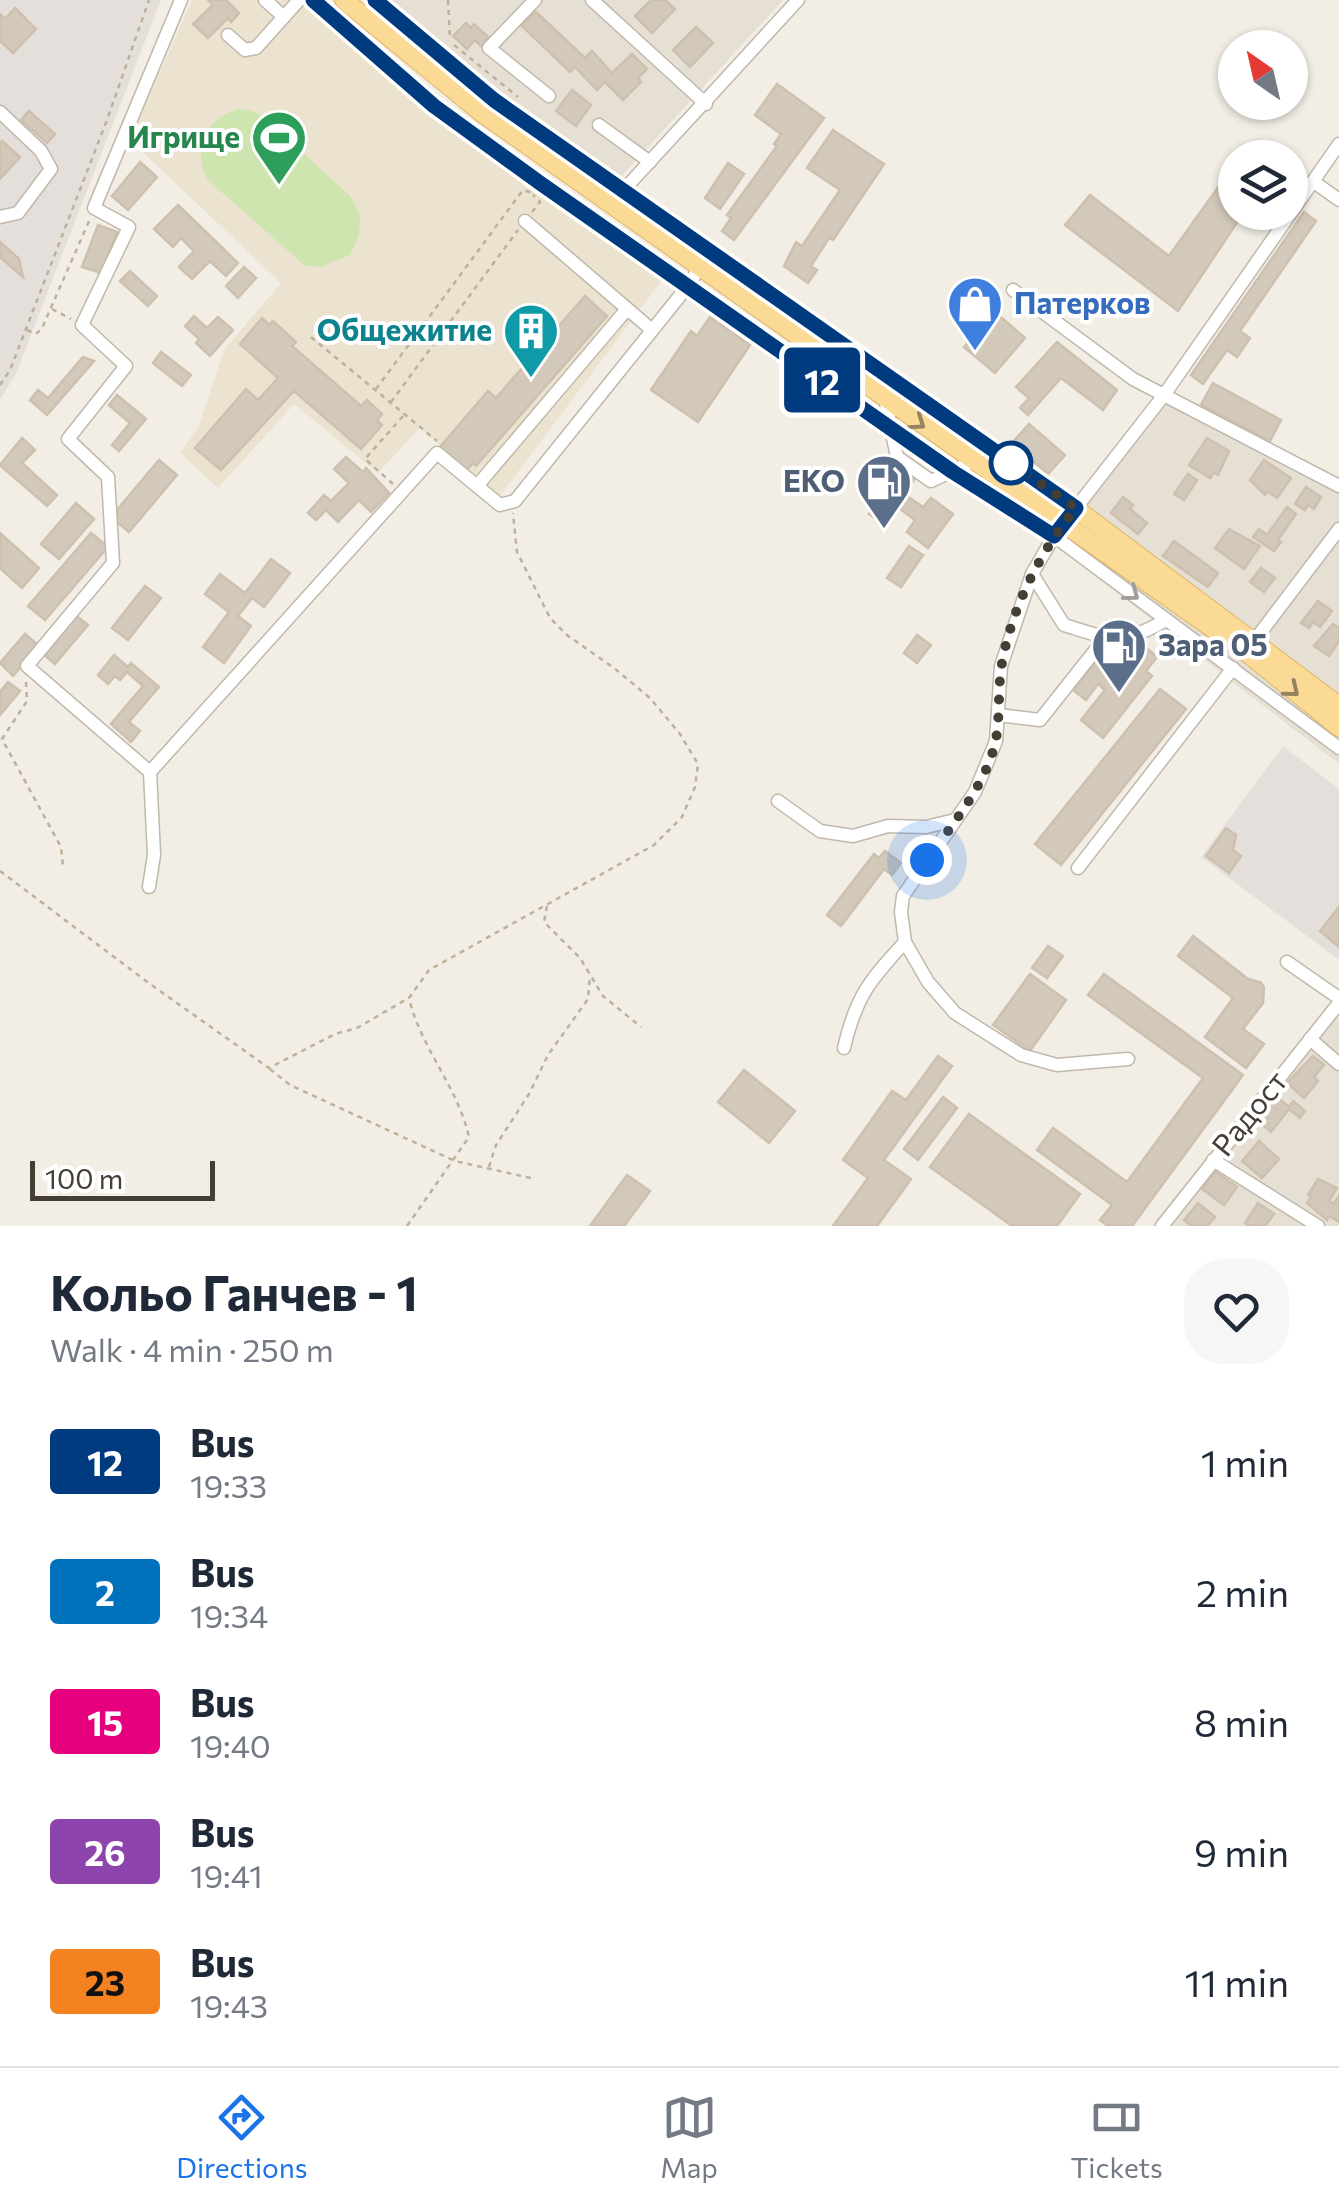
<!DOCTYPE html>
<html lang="en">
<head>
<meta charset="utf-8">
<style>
	:root { --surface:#fff; --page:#f6f6f7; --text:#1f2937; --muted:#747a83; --line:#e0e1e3; --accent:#1a73e8 }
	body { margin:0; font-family:Commissioner,sans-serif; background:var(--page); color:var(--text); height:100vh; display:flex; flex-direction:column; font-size:38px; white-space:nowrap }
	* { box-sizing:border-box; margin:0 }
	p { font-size:32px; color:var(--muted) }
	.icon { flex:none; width:55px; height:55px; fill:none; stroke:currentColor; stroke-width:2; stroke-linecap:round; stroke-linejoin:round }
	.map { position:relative; height:1226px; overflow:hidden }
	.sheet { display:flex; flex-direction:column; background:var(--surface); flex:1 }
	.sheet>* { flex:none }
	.badge { padding:0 20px; border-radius:8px; font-size:35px; line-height:65px }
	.needle { width:65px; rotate:326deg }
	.buttons { position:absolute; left:1218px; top:30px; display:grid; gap:20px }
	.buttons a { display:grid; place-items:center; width:90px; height:90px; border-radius:50%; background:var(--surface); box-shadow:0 2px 8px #0004; font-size:50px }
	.scale { position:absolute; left:30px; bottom:25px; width:185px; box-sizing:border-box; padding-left:10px; border:5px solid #443e35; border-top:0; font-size:28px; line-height:35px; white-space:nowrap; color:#443e35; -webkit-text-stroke:8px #fff; paint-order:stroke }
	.you { position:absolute; width:50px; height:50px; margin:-25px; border:8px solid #fff; border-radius:50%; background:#1a73e8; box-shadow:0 0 0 15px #1a73e833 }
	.map>.badge { position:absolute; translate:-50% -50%; box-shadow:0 0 0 5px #fff }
	.round { display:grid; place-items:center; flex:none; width:105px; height:105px; border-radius:40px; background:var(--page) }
	.head { display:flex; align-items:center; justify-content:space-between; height:170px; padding:0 50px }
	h1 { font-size:48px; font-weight:700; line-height:75px }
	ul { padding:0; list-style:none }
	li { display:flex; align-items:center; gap:30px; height:130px; padding:0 50px }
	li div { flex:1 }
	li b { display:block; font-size:38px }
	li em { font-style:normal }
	li .badge { min-width:110px; font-weight:700; text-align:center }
	.menu { display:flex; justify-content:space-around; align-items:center; height:140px; border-top:2px solid var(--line); background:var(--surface); font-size:28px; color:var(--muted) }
	.menu a { display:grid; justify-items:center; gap:5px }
	.menu .on { color:var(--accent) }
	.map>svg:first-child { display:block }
</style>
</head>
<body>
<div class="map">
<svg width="1339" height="1226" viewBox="0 0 1339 1226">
	<rect width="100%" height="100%" fill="#f2eee5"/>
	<g fill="#e6dfd3">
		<polygon points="382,0 783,0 618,180 521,114"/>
		<polygon points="1157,396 1282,461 1339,477 1339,764 1050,541"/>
		<polygon points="1339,991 1339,1226 1152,1226 1208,1155"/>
	</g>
	<g fill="#e4dfda">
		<polygon points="0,0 161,0 15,376 0,399"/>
		<polygon points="1283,746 1339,789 1339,960 1201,857"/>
	</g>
	<polygon fill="#ebe2cf" points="192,0 299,0 421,106 662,280 499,497 420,428 378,473 294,404 218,488 180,453 199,426 224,350 281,283 130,140"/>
	<path fill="#cfe5af" d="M238,109L252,111L265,118L349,195C365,217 362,231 350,255L320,267L304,265L208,180C191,149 205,119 238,109Z"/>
	<g fill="#d3c9bb" stroke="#cec0ae" stroke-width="2.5">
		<polygon points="208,0 226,0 239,13 231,22 228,18 208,38 193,24 213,5"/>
		<polygon points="651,0 665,0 675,9 652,33 635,16"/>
		<polygon points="15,8 36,29 13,53 0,41 0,14 5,19"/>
		<polygon points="536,12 585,58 592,51 612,73 632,54 647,69 638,78 641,82 623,100 605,82 597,90 575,67 570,72 521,25"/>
		<polygon points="466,23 471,28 474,24 488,37 481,46 475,40 467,49 453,36"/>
		<polygon points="696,27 713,43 690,67 673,50"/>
		<polygon points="777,84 824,118 734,240 722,231 731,218 727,215 777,146 774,144 781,134 755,115"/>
		<polygon points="572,90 591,105 576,126 556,111"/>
		<polygon points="29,111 55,134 47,143 21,120"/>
		<polygon points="833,130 884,164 833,240 829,238 811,266 817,270 808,283 784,266 796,242 802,246 840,190 807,168"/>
		<polygon points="2,141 20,157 0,179 0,143"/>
		<polygon points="140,162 157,177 128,210 112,196"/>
		<polygon points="728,163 744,174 720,209 705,198"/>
		<polygon points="1224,179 1235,187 1235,212 1244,212 1178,311 1065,225 1090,195 1169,256"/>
		<polygon points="178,205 238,263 226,276 210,261 192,279 179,267 194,251 181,238 173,247 154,229"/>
		<polygon points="1304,212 1316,221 1240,331 1250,338 1237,357 1227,350 1203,384 1191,375"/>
		<polygon points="98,225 117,232 101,273 82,267"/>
		<polygon points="0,242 19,259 23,277 0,257"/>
		<polygon points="244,267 256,278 238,298 226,286"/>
		<polygon points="130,271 157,296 148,306 120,281"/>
		<polygon points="585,296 607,316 476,466 473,463 466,471 439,448 488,391 496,398"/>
		<polygon points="995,312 1025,338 995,373 964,347"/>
		<polygon points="194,316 207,328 218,317 233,330 210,356 196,343 199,339 185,326"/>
		<polygon points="710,317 750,345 698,422 651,390 691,331 697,336"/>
		<polygon points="262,318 269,325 273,321 296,342 292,346 361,406 367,400 382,414 377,420 382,425 361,449 294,391 221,470 195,448 246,389 258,400 278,378 240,344"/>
		<polygon points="1057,342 1117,390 1103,410 1061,378 1028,415 1020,408 1029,398 1016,387"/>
		<polygon points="161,352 191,375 182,386 153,363"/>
		<polygon points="83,357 94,361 47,415 30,400 38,390 48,398"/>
		<polygon points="1213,383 1281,420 1270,441 1201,405"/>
		<polygon points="117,395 146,419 119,451 112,445 130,423 109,405"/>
		<polygon points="1029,424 1065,455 1048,474 1012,443"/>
		<polygon points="22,438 35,450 22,463 57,495 47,506 0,465"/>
		<polygon points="1207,438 1229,451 1218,475 1214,472 1210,478 1189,465"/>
		<polygon points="346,457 363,472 366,468 389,493 371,512 359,500 338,522 326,510 316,520 308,513 324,495 331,501 349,483 334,469"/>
		<polygon points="159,460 177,475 129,532 111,517"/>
		<polygon points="1264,460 1291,478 1277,498 1267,491 1265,495 1250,480"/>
		<polygon points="903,468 916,477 904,494 923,507 931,498 953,514 928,548 907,532 915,520 896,506 883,524 869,514"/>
		<polygon points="1188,474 1197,480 1184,500 1174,494"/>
		<polygon points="1306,487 1321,497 1314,509 1308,505 1305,510 1295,504"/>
		<polygon points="1123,497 1133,505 1130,509 1147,523 1138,534 1111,513"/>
		<polygon points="76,503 94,519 59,559 41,544"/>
		<polygon points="1287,507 1296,514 1278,540 1281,542 1274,551 1253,537 1259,529 1267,535"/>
		<polygon points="1229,529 1260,546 1244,569 1215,548"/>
		<polygon points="0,533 39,568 22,588 0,568"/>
		<polygon points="91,533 108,547 45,620 28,606"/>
		<polygon points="1174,541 1218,573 1208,587 1163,556"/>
		<polygon points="909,546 923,555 901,587 887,578"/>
		<polygon points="271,559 290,573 264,607 252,598 238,616 251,626 224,663 203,647 229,612 205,594 220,574 245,593"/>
		<polygon points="1261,568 1275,578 1264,592 1250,582"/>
		<polygon points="145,586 161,598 128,640 112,628"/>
		<polygon points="1318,601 1332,611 1320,627 1313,622 1309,628 1301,623"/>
		<polygon points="75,615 88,625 55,664 42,653"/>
		<polygon points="1333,624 1339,628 1339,641 1329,656 1314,646"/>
		<polygon points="25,634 39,646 13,676 0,663"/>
		<polygon points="917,635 931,645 917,663 904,653"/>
		<polygon points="1143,645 1157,657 1146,671 1152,676 1103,738 1081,720 1105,690 1098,684 1086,700 1073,690 1107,646 1119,656 1107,672 1116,679"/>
		<polygon points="114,655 128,667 131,663 159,687 129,722 140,731 131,742 111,724 143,686 127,672 120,680 115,676 108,684 98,675"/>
		<polygon points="8,682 20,691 0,715 0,692"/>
		<polygon points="1160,689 1186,709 1061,865 1035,844"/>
		<polygon points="1226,828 1236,835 1233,850 1241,856 1229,873 1206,856"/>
		<polygon points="885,851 901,863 892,875 884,869 841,926 827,915 874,854 879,858"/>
		<polygon points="1339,907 1339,947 1320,931"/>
		<polygon points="1193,936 1248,979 1260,982 1264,987 1263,1003 1243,1029 1264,1044 1246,1068 1205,1037 1233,998 1178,956"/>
		<polygon points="1048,946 1063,956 1047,978 1032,968"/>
		<polygon points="1030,974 1066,1000 1030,1051 993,1025"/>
		<polygon points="1104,974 1243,1075 1132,1226 1108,1226 1100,1220 1112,1205 1037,1150 1053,1128 1127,1182 1203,1078 1088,995"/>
		<polygon points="938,1056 952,1066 884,1160 911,1179 877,1226 833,1226 868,1178 843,1160 892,1091 906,1100"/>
		<polygon points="1313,1056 1324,1065 1314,1077 1318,1081 1304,1098 1287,1083"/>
		<polygon points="744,1070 795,1111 769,1143 718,1102"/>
		<polygon points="943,1097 957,1108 918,1160 904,1149"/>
		<polygon points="1277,1097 1289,1107 1293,1101 1305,1111 1300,1118 1289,1109 1271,1132 1258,1121"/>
		<polygon points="969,1114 1080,1194 1057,1226 1012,1226 930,1167"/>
		<polygon points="1259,1141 1279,1159 1262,1178 1242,1161"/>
		<polygon points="1215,1171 1237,1187 1224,1205 1202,1189"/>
		<polygon points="627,1175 650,1191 624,1226 590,1226"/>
		<polygon points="1318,1179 1337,1188 1329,1201 1333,1204 1339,1196 1339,1222 1329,1216 1327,1220 1307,1203 1311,1197 1308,1195"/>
		<polygon points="1198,1203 1215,1217 1207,1226 1191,1226 1184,1220"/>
		<polygon points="1258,1203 1274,1214 1265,1226 1250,1226 1245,1223"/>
	</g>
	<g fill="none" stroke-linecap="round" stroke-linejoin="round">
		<g stroke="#c0b8ab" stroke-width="15">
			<g id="minor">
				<polyline points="181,0 94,208 129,227 82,325 126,366 68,439 108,477 113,563 27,666 150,772 437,453 500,505 515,501 687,287 700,267"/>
				<polyline points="265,0 284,17"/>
				<polyline points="313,0 434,106 953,472 1054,536 1339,748"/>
				<polyline points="535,0 489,48 549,96"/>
				<polyline points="592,0 706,104"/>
				<polyline points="228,35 245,50 256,48 299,0"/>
				<polyline points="0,112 41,151 51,169 18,213 0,217"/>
				<polyline points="599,125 650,162"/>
				<polyline points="1314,182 1339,200"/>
				<polyline points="620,194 798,0"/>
				<polyline points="525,221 652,330"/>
				<polyline points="1013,290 1133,379 1339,486"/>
				<polyline points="885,399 897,457 931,481 974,461"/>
				<polyline points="477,486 627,309"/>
				<path d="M1032,574L1064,625C1113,640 1120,646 1166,620"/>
				<polyline points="1255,640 1339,529"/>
				<polyline points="998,715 1040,720 1105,638"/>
				<polyline points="778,801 820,831 853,836 888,826 926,827 955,820"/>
				<polyline points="1078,868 1233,668"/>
				<polyline points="149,887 154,855 150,772"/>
				<polyline points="1287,962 1339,998"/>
				<polyline points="1310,1039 1339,1064"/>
				<path d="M844,1048C856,996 870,980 905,942"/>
				<polyline points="1128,1059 1057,1065 1021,1055 955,1013 928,982 905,942 901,912 903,896 975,792 996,741 1001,666 1032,574 1054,536 1164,395 1339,144"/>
				<polyline points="1213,1160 1318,1226"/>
				<polyline points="1162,1226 1339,1003"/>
			</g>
		</g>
		<g stroke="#dfb666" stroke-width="20">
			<g id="major">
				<polyline points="344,0 482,113 1246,652 1339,727"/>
				<polyline points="375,0 495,100 1076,509 1339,706"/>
			</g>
		</g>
		<g stroke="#beb09a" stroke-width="2.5" stroke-dasharray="5 5" stroke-linecap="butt">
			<polyline points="448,0 450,40"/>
			<polyline points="454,45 518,97"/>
			<polyline points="532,212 540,202 533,195"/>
			<polyline points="52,309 71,319"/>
			<polyline points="27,330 36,334 42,328 90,219"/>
			<polyline points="311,337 437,441"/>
			<polyline points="0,385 10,370 107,120 149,0"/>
			<polyline points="376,389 523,190 533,193"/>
			<polyline points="391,402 518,230"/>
			<polyline points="393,484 365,459 404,415"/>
			<polyline points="26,682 27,701 2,739 61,847 63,866"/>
			<polyline points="0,871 150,984 269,1068 335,1034 357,1028 407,999"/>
			<polyline points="547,906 544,922 580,958 603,996 641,1027"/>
			<polyline points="270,1069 290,1085 455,1161 535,1179"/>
			<polyline points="489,1167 496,1145 529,1094 548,1055 588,999 590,975"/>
			<path d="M407,1226L469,1137C458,1087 421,1049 409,998L429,970L654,845L682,817L695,787L698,764L680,734L650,698L614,668L567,635L550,618L517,552L513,513"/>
		</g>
		<use href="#minor" stroke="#fff" stroke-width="12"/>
		<use href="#major" stroke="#fbda95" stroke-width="18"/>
	</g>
	<defs><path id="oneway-chevron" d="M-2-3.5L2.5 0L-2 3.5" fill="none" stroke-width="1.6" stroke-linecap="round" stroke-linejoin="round" transform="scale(2.5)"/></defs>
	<g stroke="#968460">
		<use href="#oneway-chevron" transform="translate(918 423) rotate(35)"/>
		<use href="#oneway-chevron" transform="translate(1292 690) rotate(39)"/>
	</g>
	<use stroke="#a29e9a" href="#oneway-chevron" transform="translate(1132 594) rotate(37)"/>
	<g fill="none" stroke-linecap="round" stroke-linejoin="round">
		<g stroke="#fff" stroke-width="22">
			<polyline id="line" points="313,0 434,106 540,183 953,472 1054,536 1076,508 494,100 375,0"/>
		</g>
		<use href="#line" stroke="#003b80" stroke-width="15"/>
		<path stroke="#443e35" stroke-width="10" stroke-dasharray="0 18" d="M927,860C953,823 987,784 996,739C1000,716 998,692 1001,669C1010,611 1039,553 1076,508L1011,463"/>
	</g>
	<defs>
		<g id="stadium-pin" transform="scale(2.875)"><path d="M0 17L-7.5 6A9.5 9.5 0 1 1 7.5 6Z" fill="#2e9e5b" stroke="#fff"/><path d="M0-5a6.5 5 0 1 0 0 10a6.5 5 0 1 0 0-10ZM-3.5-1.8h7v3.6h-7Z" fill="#fff"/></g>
		<g id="shop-pin" transform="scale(2.875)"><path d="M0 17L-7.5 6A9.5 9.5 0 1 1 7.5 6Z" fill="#3f7fe0" stroke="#fff"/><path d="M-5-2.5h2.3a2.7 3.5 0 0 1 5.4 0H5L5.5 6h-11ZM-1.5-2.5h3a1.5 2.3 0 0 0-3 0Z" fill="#fff"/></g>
		<g id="building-pin" transform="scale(2.875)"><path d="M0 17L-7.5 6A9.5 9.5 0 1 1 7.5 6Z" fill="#0f9aa8" stroke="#fff"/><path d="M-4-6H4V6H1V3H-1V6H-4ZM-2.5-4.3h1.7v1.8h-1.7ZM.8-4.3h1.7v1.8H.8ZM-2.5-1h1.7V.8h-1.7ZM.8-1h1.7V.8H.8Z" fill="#fff"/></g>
		<g id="fuel-pin" transform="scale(2.875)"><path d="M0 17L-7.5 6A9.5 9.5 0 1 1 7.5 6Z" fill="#5c6f8a" stroke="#fff"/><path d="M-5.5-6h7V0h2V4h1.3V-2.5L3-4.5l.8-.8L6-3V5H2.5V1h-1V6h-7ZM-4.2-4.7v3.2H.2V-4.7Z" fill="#fff"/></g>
	</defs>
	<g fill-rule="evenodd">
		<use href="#stadium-pin" x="279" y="138"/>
		<use href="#shop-pin" x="975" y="304"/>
		<use href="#building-pin" x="531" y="331"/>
		<use href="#fuel-pin" x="884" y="482"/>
		<use href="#fuel-pin" x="1119" y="646"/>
	</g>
	<circle fill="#fff" stroke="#003b80" stroke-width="5" cx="1011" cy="463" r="20"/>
	<g text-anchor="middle" stroke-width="8" stroke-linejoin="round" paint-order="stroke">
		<g font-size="30" font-weight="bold" fill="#27864d" stroke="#fff" text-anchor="end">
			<text x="240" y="148">Игрище</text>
		</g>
		<g font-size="30" font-weight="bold" fill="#366cbe" stroke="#fff" text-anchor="start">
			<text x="1014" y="314">Патерков</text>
		</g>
		<g font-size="30" font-weight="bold" fill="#0d838f" stroke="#fff" text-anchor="end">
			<text x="492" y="341">Общежитие</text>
		</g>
		<g font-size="30" font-weight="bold" fill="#4e5e75" stroke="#fff" text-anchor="end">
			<text x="845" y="492">EKO</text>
			<text x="1158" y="656" text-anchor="start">Зара 05</text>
		</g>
		<g font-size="30" fill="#443e35" stroke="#fff">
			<text transform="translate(1250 1114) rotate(-51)" y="10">Радост</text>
		</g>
	</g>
</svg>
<div class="buttons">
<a><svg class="needle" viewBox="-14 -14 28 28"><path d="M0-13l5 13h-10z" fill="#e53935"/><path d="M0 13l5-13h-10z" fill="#747a83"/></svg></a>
<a><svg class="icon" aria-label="layers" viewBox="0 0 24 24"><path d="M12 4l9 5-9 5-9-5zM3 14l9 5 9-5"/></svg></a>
</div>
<div class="scale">100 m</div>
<div class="you" style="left:927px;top:860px"></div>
<b class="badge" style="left:822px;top:380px;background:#003b80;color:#fff">12</b>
</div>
<section class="sheet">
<div class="head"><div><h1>Кольо Ганчев - 1</h1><p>Walk · 4 min · 250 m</p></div><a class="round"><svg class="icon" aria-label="heart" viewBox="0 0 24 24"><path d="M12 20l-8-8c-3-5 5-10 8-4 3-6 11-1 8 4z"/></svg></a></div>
<ul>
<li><span class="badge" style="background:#003b80;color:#fff">12</span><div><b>Bus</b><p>19:33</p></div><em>1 min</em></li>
<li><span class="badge" style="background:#0072bc;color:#fff">2</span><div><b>Bus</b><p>19:34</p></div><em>2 min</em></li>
<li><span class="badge" style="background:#e6007e;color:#fff">15</span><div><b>Bus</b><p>19:40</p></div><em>8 min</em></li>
<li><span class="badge" style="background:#8e44ad;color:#fff">26</span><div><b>Bus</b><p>19:41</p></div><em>9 min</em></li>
<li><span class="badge" style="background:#f58220;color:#111">23</span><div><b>Bus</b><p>19:43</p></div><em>11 min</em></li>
</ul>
</section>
<nav class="menu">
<a class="on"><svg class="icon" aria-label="directions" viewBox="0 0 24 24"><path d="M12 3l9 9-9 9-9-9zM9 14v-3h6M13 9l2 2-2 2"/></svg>Directions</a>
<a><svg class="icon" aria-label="map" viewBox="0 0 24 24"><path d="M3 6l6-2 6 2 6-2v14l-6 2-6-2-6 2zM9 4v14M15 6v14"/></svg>Map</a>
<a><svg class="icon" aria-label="tickets" viewBox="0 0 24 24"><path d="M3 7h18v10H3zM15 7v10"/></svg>Tickets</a>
</nav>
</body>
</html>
